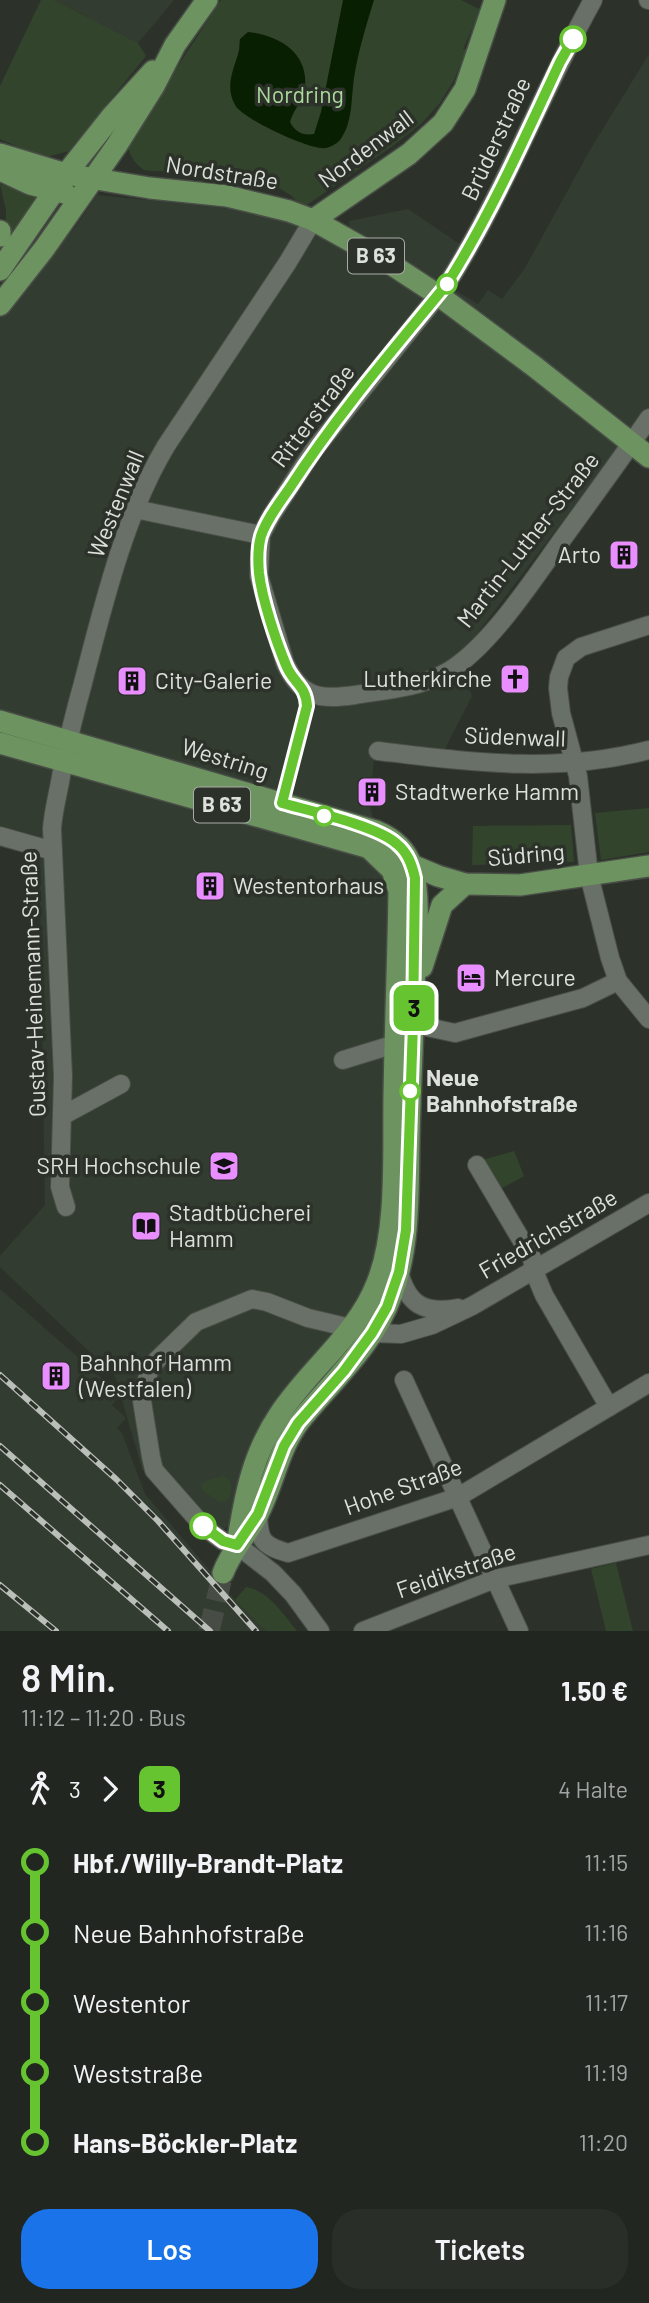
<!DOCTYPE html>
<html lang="de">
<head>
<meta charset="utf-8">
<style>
	:root { --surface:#212620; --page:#292e29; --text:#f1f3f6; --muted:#a2a5a5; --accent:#1a73e8 }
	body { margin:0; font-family:Barlow,sans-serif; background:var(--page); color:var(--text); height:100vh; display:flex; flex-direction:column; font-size:26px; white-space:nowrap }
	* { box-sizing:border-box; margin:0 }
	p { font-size:23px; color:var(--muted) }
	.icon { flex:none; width:38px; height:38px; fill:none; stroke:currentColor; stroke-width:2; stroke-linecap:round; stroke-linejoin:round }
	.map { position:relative; height:1631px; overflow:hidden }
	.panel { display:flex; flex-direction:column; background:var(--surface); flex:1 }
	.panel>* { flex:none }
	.badge { padding:0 14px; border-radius:10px; font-size:24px; line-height:46px }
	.map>.badge { position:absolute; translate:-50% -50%; box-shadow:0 0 0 4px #fff }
	.legs { display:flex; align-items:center; gap:10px; height:77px; padding:0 21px; font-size:23px }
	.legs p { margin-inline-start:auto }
	.overview { display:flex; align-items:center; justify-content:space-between; height:119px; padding:0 21px }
	h1 { font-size:38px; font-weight:600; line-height:52px }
	.action { display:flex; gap:14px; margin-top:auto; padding:14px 21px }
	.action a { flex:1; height:80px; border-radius:28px; background:var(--accent); color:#fff; font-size:28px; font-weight:600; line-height:80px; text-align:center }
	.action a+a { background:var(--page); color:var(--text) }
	ul { padding:0 21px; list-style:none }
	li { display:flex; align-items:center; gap:24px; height:70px; font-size:26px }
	li i { display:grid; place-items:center; width:10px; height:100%; margin:0 9px; background:currentColor }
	li i::after { content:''; width:18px; height:18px; margin:-9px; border:5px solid; border-radius:50%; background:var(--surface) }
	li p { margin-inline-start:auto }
	li:first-child i { background:linear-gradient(#0000 50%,currentColor 0) }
	li:last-child i { background:linear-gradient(currentColor 50%,#0000 0) }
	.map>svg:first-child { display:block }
</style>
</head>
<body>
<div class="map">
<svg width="649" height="1631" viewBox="0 0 649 1631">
	<rect width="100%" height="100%" fill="#2c322a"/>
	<g fill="#333c30">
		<polygon points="54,0 174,0 138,43"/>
		<polygon points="649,54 649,411 632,431 446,293 450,287 478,304 488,290 502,299 525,268 590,150"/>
		<polygon points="97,195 263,212 290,219 405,280 621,445 460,656 472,696 443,753 375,746 370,807 391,879 388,1164 375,1253 359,1308 300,1373 234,1523 218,1533 195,1526 142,1469 115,1376 0,1267 0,1256 45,1205 39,843 0,831 0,318 76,226"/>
		<polygon points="408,209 464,247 438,288 350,233 349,221"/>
		<polygon points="0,1289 105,1381 104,1385 118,1397 112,1405 126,1418 117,1428 122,1433 145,1494 235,1600 266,1631 0,1631"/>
	</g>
	<g fill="#32442c">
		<polygon points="41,0 54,0 138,43 146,56 69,151 43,158 0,139 0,86"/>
		<path d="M221,0H461L481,10L463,49H467L454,80L440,103L422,123L394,145L307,205L299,204C296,201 292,195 287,193C255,171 183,174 144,170C134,163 130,156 127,144Z"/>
		<polygon points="0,184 34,196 38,202 5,254 6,210"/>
		<polygon points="649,808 649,852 601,860 595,813"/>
		<polygon points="571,825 574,862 472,865 473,826"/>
		<polygon points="514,1151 524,1176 499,1190 482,1160"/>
		<path d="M224,1476C234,1482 232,1488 230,1498L221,1503L202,1490L201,1485L207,1480Z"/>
		<polygon points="616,1563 633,1631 606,1631 591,1569"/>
		<path d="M246,1587C269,1591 283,1614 297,1631H266L235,1600Z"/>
	</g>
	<path fill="#082001" d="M343,0H374C366,26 358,52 354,78C351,98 353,123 340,140C335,145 328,149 321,148C304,147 243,119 235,105C225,87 233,71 238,54C240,49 239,44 240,39L248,32C280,35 312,55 304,92C301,103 293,111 290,122C295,132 303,136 314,134L321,112Z"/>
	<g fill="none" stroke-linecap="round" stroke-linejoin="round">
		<polyline stroke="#474c45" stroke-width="21" stroke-dasharray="21 10" stroke-linecap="butt" points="209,1631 223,1573"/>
		<g stroke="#494e47" stroke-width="20">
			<g id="minor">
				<path d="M593,0C541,93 504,194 447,284L314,450L271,516L261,535L259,576L285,663C301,698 320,700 355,695C386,690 419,688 447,672C487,649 529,586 556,548C587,505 619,462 649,418"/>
				<polyline points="648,0 649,0"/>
				<polyline points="135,509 261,535"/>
				<polyline points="649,625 581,647 566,658 559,677 558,688 561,713 578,776 589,875 610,958 618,981 649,1019"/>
				<path d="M378,751C471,762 556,774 649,750"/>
				<polyline points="0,836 53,851"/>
				<polyline points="413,1024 455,1033 583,998 618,981"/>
				<polyline points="343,1060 395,1044"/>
				<polyline points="62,1116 121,1084"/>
				<polyline points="477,1165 532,1258 534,1271 544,1295 609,1407"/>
				<path d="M66,1207L60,1187L63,1076L52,829C53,813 57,798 60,782C66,748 74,715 83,683C103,606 125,514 166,446L288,262L313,220"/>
				<path d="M399,1272C408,1305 424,1314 458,1308"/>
				<polyline points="404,1380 519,1631"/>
				<path d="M258,1514C259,1541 262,1545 288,1553L458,1497L649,1383"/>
				<polyline points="320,1631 293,1594 273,1573 237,1545 223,1541 205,1528 154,1470 151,1457 142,1401 149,1371 157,1360 196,1322 252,1299 267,1302 308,1318 372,1333 401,1334 432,1325 472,1306 649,1203"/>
				<polyline points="363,1631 495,1579 649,1545"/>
			</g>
		</g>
		<g stroke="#494e47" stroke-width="24">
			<g id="major">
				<polyline points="0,154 66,174 150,188 227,196 289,211 313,220 386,261 438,295 535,367 649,457"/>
				<polyline points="0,170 30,184 65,193"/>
				<polyline points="313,220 409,154 443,123 465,89 495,0"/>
				<polyline points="0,231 0,236"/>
				<polyline points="0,270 66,174 112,116 153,71"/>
				<polyline points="0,305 44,249 117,145 154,86 175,45 207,0"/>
				<path d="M0,721L376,831C393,838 406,849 412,867C422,900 415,953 414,988C413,1040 410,1091 409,1142C408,1193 410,1246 392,1294C374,1345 332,1381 299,1422C278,1450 274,1484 258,1514C248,1534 231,1551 223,1573"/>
				<polyline points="0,743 373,849 438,876 465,884 520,885 649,866"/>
				<polyline points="422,967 442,905 465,884"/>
				<path d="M238,1540C245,1494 253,1454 279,1415C309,1369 357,1335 377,1283C398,1231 393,1154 394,1098C395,1029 398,960 399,891L392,870L369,848"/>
			</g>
		</g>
		<use href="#minor" stroke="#697067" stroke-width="18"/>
		<use href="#major" stroke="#6d9360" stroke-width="21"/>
		<g stroke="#babfb9" stroke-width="6">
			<g id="rail">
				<polyline points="0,1375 116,1479 158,1521 256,1631"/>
				<polyline points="0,1446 210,1631"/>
				<polyline points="0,1485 168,1631"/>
				<polyline points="0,1585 56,1631"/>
			</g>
		</g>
		<use href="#rail" stroke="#2c322a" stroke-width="3.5" stroke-dasharray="10" stroke-linecap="butt"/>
	</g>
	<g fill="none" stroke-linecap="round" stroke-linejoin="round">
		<g stroke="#fff" stroke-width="16">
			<path id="line-1" d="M203,1526L223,1541L237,1545L258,1514L284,1446L298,1423L344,1371L372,1333L387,1307L399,1272L406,1230L413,1024L415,878C412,865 408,853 397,844C378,826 310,811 282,803L307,706C306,685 293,683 286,665C276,641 262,599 259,573C258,562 258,547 261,536C267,518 281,501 291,486C337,415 393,350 447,284C491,214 525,137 560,62L573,39"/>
		</g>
		<use href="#line-1" stroke="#66c430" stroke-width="10"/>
	</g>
	<defs>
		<g id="building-square" transform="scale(1.575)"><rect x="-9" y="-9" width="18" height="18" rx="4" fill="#e88eff" stroke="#2c322a"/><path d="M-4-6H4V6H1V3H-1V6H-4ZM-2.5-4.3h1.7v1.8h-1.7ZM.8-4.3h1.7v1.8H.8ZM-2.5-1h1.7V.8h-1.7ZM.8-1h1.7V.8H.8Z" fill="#111"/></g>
		<g id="church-square" transform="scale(1.575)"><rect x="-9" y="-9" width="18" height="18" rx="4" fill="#e88eff" stroke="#2c322a"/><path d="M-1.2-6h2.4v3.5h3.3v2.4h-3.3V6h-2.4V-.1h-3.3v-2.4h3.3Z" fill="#111"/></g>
		<g id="hotel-square" transform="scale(1.575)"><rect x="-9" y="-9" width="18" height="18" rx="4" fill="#e88eff" stroke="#2c322a"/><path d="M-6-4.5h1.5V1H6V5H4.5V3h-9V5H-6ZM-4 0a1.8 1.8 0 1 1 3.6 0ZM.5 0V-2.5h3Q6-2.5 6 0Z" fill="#111"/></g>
		<g id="university-square" transform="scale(1.575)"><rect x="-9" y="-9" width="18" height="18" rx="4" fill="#e88eff" stroke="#2c322a"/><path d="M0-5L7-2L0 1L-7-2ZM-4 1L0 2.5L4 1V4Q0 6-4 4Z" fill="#111"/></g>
		<g id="library-square" transform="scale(1.575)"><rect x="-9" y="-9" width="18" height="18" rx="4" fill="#e88eff" stroke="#2c322a"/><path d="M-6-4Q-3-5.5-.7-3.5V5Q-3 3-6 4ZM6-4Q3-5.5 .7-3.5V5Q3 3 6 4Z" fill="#111"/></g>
	</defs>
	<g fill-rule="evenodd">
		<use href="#building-square" x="624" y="555"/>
		<use href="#church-square" x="515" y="679"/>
		<use href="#building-square" x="132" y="681"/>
		<use href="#building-square" x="372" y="792"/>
		<use href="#building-square" x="210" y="886"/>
		<use href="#hotel-square" x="471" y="978"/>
		<use href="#university-square" x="224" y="1166"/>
		<use href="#library-square" x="146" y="1226"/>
		<use href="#building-square" x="56" y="1376"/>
	</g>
	<g fill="#fff" stroke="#66c430" stroke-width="3.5">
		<circle cx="573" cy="39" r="12"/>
		<circle cx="447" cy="284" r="9"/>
		<circle cx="324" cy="816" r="9"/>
		<circle cx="410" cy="1091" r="9"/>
		<circle cx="203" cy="1526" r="12"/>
	</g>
	<g text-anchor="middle" stroke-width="7" stroke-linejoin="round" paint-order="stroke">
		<g fill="#2c322a" stroke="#a8aca7" stroke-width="2">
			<rect x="348" y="238.5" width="56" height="35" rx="5"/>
			<rect x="194" y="787.5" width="56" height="35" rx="5"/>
		</g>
		<g font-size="21" font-weight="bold" fill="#dde1dc">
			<text x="376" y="263">B 63</text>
			<text x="222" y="812">B 63</text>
		</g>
		<g font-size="23" fill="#acd99d" stroke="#2c322a">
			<text x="300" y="103">Nordring</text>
		</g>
		<g font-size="23" fill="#dde1dc" stroke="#2c322a">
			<text transform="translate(496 139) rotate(-65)" y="8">Brüderstraße</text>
			<text transform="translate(366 149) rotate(-37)" y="8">Nordenwall</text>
			<text transform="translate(222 173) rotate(9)" y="8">Nordstraße</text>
			<text transform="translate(313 416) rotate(-53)" y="8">Ritterstraße</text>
			<text transform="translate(116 504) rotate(-68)" y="8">Westenwall</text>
			<text transform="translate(528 540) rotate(-52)" y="8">Martin-Luther-Straße</text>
			<text transform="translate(515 737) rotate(2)" y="8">Südenwall</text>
			<text transform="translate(225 759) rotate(17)" y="8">Westring</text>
			<text transform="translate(526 855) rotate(-5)" y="8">Südring</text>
			<text transform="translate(33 984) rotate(-92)" y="8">Gustav-Heinemann-Straße</text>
			<text transform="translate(548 1234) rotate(-30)" y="8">Friedrichstraße</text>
			<text transform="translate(403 1487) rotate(-20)" y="8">Hohe Straße</text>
			<text transform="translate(456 1571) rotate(-19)" y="8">Feidikstraße</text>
		</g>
		<g font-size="23" fill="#dde1dc" stroke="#2c322a" text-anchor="start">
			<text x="601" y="563" text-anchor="end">Arto</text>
			<text x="492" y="687" text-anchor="end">Lutherkirche</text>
			<text x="155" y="689">City-Galerie</text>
			<text x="395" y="800">Stadtwerke Hamm</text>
			<text x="233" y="894">Westentorhaus</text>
			<text x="494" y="986">Mercure</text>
			<text x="201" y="1174" text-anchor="end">SRH Hochschule</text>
			<text x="169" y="1221">Stadtbücherei<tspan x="169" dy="26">Hamm</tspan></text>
			<text x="79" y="1371">Bahnhof Hamm<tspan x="79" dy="26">(Westfalen)</tspan></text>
		</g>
		<g font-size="23" font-weight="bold" fill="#dde1dc" stroke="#2c322a" text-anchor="start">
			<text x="426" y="1086">Neue<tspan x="426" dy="26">Bahnhofstraße</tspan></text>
		</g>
	</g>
</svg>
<b class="badge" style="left:414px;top:1008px;background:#66c430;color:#111">3</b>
</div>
<section class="panel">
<div class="overview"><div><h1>8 Min.</h1><p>11:12 – 11:20 · Bus</p></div><b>1.50 €</b></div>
<div class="legs"><svg class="icon" aria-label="walk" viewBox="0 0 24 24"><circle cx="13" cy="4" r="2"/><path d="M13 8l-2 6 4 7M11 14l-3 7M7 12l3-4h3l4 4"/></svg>3<svg class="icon" aria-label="forward" viewBox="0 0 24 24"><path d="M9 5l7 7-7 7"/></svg><b class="badge" style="background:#66c430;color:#111">3</b><p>4 Halte</p></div>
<ul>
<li><i style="color:#66c430"></i><b>Hbf./Willy-Brandt-Platz</b><p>11:15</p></li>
<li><i style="color:#66c430"></i><span>Neue Bahnhofstraße</span><p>11:16</p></li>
<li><i style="color:#66c430"></i><span>Westentor</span><p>11:17</p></li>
<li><i style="color:#66c430"></i><span>Weststraße</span><p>11:19</p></li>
<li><i style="color:#66c430"></i><b>Hans-Böckler-Platz</b><p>11:20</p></li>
</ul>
<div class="action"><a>Los</a><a>Tickets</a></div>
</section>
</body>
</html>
